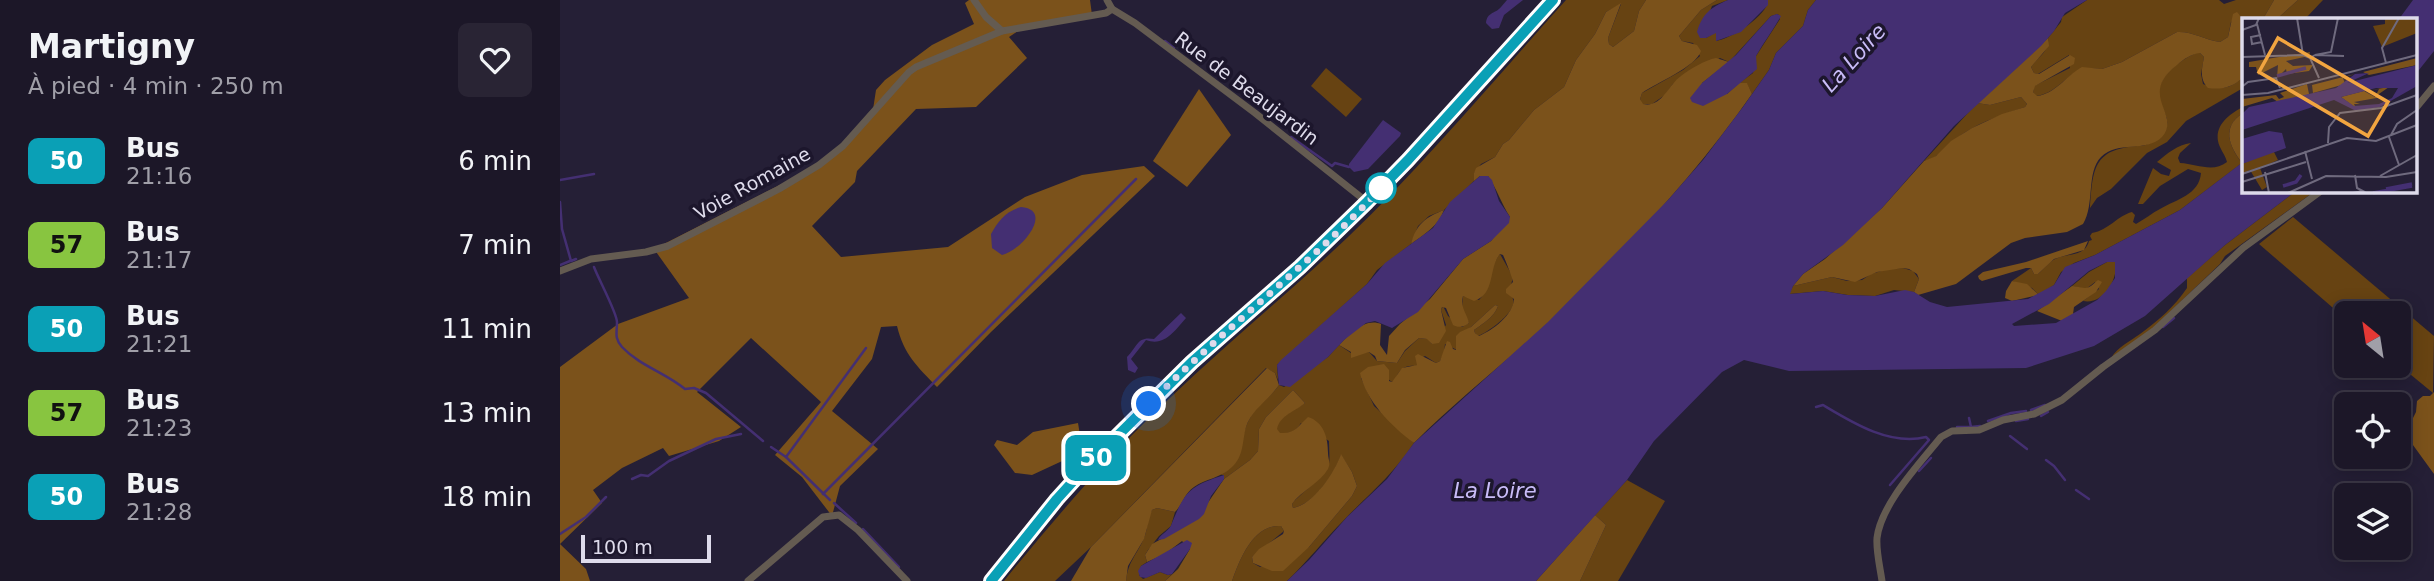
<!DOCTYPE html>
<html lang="fr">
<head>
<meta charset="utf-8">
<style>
	:root { --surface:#1c1728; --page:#292434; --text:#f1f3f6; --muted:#a09fa8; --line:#3a3645 }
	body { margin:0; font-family:"DejaVu Sans",sans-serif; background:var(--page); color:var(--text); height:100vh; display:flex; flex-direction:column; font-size:26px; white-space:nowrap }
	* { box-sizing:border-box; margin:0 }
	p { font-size:23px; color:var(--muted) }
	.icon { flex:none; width:38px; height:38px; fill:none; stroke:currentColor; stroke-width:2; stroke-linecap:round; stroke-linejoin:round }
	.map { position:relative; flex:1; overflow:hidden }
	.panel { display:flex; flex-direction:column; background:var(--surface); width:560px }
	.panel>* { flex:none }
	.badge { padding:0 14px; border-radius:10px; font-size:24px; line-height:46px }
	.needle { width:46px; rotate:330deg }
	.buttons { position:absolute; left:1774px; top:301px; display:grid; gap:14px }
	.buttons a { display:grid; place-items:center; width:77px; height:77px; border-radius:10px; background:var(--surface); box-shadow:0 4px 18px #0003,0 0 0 2px var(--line); font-size:35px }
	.scale { position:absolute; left:21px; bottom:18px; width:130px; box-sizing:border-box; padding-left:7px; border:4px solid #dedbeb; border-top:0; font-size:19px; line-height:24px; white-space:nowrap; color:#dedbeb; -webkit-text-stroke:5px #1c162c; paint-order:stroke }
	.you { position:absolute; width:35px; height:35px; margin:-18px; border:5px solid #fff; border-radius:50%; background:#1a73e8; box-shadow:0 0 0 10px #1a73e833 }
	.map>.badge { position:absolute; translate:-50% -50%; box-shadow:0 0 0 4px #fff }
	.round { display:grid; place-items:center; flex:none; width:74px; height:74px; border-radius:10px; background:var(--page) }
	.headline { display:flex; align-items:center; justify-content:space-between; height:119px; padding:0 28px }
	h1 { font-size:33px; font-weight:800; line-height:52px }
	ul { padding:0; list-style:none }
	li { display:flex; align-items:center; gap:21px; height:84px; padding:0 28px }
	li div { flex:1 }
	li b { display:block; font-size:26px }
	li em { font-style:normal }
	li .badge { min-width:77px; font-weight:700; text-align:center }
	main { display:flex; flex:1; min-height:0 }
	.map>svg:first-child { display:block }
</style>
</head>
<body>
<main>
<section class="panel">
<div class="headline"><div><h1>Martigny</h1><p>À pied · 4 min · 250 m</p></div><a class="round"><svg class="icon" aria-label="heart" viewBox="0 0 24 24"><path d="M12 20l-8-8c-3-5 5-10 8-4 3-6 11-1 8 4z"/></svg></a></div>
<ul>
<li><span class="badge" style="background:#0aa0b6;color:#fff">50</span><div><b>Bus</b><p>21:16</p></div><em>6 min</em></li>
<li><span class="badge" style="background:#88c540;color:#111">57</span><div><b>Bus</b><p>21:17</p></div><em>7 min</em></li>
<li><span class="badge" style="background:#0aa0b6;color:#fff">50</span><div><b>Bus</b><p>21:21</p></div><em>11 min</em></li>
<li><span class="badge" style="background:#88c540;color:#111">57</span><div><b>Bus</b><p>21:23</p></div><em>13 min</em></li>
<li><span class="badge" style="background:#0aa0b6;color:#fff">50</span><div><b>Bus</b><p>21:28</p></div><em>18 min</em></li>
</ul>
</section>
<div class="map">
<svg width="1874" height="581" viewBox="0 0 1874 581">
	<rect width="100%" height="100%" fill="#251f36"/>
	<g fill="#674312">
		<path d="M1006,0H1086L1079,11L1074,31L1053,47L1049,44L1048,38L1061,4L1046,12L1035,34L1016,60L1004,87L974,110L949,140L943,144L935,157L921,164L914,173V181L884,210L869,216L858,226L851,244L817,270L807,284L717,365L718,380L715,373L706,368L531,547L495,581H444C496,517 550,454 611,397C668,342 730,292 788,237C865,163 934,80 1006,0Z"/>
		<path d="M1157,0H1168L1152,6L1140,38H1146L1156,32V41C1171,39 1208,15 1208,0H1256L1248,10L1243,26L1216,53L1209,70L1192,94L1187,84L1179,83L1193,73L1196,56L1220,19L1218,14L1211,16L1169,62L1160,58L1113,84L1105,95L1092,104H1082L1080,99L1082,93L1123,70L1140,56L1133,43L1122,41L1119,36L1141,10Z"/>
		<path d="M1527,0H1659L1664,4L1676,0H1714L1703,19H1683V25L1681,16L1671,22L1668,37L1660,42C1645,40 1632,31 1617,32L1562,62L1542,69L1522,68C1506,76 1495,94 1476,96L1473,92L1474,86L1510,68L1509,55L1478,74L1474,73L1471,67C1478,57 1490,51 1488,38L1501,22L1502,17Z"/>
		<polygon points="1738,0 1763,0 1745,19 1717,19"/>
		<path d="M1636,53H1640L1644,57L1641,74L1643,84C1659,91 1671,89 1683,77V88L1626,121L1607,142L1587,153L1551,189L1537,198L1530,208C1533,169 1533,149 1578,146C1586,146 1597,141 1602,135C1615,121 1600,110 1599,95C1597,76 1621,60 1636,53Z"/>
		<polygon points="766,68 802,99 786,117 751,86"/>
		<path d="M1461,97L1467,104L1465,107C1444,114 1423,121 1404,133C1390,142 1380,158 1364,161L1417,103L1430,105Z"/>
		<path d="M1683,107V113C1661,127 1669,146 1682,163L1620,210L1535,255L1514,263L1501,272L1494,285L1479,295L1472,288L1452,281L1471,268L1474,274H1478C1484,269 1488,263 1495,259C1507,253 1525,257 1529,241L1532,240L1530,236L1532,233C1549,230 1557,216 1572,212L1575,215L1573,222L1576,224C1585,219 1592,213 1600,209C1617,199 1639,195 1641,173L1628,169L1600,186L1583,204H1578L1593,168L1601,174L1609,176L1611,170L1597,162C1608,153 1617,145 1631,143L1620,153L1618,158L1620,163C1637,164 1653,173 1667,162C1665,154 1659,148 1658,141C1655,124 1671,113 1683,107Z"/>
		<path d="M1736,191H1755L1665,256L1660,264L1592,329L1551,358C1559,346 1569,342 1580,334C1598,321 1615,306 1627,288V278L1665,245Z"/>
		<polygon points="1733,217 1874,336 1873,393 1839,365 1839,313 1787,313 1787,320 1699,244"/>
		<path d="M940,254L953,277L951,285L947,289C949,292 952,295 953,299C958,311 928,332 918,336L915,333L914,330C924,323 934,317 938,306L935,305L911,327L896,337L897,350L885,344L884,353L880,361L876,363L865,356L857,360V365L855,366C844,365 839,370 835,380L832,382L828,379L829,370L801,378L814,406L854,443C832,476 810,493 784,520C764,540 747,562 727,581H672C680,559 693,524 721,526L724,531L692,557L693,563L700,567L749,547L792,496L797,486L792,472L781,455C775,473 753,505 733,508L732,504C740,493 768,475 769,464C770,457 769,449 769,441L741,423C735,432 730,434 719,433L716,429C720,415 735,410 745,403L733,390L706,417L699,429L698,451L690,460L664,479V475H661C690,454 676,443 690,418C697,405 711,397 719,385L724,387L768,357L779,345L791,353L809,352L817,361L837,363L845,351L859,338L868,339L872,344L886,325L881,310L883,306L888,316L902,327L909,323L902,309L903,296L919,300C932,287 929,266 940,254Z"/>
		<path d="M1547,262H1555L1556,264C1557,282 1542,305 1523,301L1539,289L1535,282L1526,289L1512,286L1529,272Z"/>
		<polygon points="1328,269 1343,268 1353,271 1359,279 1354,292 1334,290 1315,296 1288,295 1263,291 1229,294 1233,286 1272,277 1287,281 1302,280 1311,274"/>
		<polygon points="1067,480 1105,501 1058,581 1020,581 1046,525 1035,515"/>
		<path d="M597,508L615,512L611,526L599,536L588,550L585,555L587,562L581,566L579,575L583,579L600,572L608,575L612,574L605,581H566C568,561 577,555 584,538C588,529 587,518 592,510Z"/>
	</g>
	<g fill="#7b521b">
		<path d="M409,0H530L532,15L461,29L449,37L467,58L416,107L356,109L297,171L295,182L252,226L281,257L388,247L465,197L522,175L584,166L595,176L431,332L377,387C357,366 344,355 337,326L321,327L312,359L272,411L318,449L280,486L272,516L242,477L215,455L261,402L191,338L137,392L181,427L159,441L109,456L103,448L62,468L33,490L42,503L0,544L26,569L30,581H0V367L58,324L129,298L94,249L259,165L312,116L316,90L325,80L372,45L414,24L405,3Z"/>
		<path d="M1086,0H1157L1141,10L1119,36L1122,41L1137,45L1141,51C1136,67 1096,83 1082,93L1080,99L1083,104C1102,108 1108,85 1121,76C1130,69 1145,60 1156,58L1169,62L1142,83L1167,94L1179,83H1187L1192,94C1134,177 1063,252 990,321C945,363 897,400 854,443C831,426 806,401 800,373L808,367L824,364L829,370V381L832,382L842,368L857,365L855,356L858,354L876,363L880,361L887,341L890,342L893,349L896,350V336L900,332L911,327L935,305L938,306C934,317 924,323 914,330L915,333L919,336C933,330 953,315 954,299L946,293V289L953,282C953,279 945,259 943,255L940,254C928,268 936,294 914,301L903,296C900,308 907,313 909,323C905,327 898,328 893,325L886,308L882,307L881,310L886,331L879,343L872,344L867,339L859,338L845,350L837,363L817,361L815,356L809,352L791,358V352L779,345C789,335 805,317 821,324L820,345L827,355L829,336L840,324L870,299L903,259L931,241L950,217C941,203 937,189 928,176H920L914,181V173L916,168L935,157L943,144L949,140L974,110L1004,87L1016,60L1035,34L1046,12L1061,3L1048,38L1049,44L1053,47L1074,31L1079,11Z"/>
		<polygon points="1714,0 1738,0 1717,19 1703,19"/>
		<path d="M1677,12C1688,21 1683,61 1683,77C1674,87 1662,90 1648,88C1639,79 1642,68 1644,57L1640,53C1631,54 1624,59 1617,65C1577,96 1622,114 1602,137C1586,153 1558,140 1541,157C1526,172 1535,205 1523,224L1507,232L1465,238L1451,243L1396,284L1358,295L1354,292L1359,279L1357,274L1349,269L1343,268L1317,272L1295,282L1272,277L1233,286L1243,274L1265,259L1322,208L1364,161L1376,156L1391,141L1412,128L1442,114L1465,107L1467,104L1461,97L1430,105L1417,103L1488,38L1489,46L1471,67L1474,73L1479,74L1510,55L1515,58L1514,64L1475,86L1473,92L1477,96C1495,94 1506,76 1522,67L1542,69L1562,62L1617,32C1632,31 1645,40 1660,42L1668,37L1673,14Z"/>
		<polygon points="639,89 671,135 627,187 593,161"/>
		<path d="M1683,113V162L1682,163C1669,146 1661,127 1683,113Z"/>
		<path d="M884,210C878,226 865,234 851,244C856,224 866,217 884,210Z"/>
		<polygon points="1528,241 1524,250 1494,259 1478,274 1474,274 1471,268 1466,268 1422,281 1419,279 1418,276 1423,272 1466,262"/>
		<path d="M1538,280L1542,282L1536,292L1514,307L1513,314L1502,321L1477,311L1512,286C1528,288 1526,291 1538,280Z"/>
		<polygon points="1452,281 1467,284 1479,295 1452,301 1445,298 1446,291"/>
		<path d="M707,368L715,373L719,385C709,400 691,410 686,427C682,442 684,456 672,467C661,478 645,479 634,487C624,494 623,504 615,512L597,508L592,510L584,539L568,566L566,581H511L531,547Z"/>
		<path d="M733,390L745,403C736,411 720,415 717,429L720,433C735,434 738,426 748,417C764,422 768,438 768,453C768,459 771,463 768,469C760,483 741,491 732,504L733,508C753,505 775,472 781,454L792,472L797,486L792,496L749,547L723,571H712L693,563L692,557L699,549L723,534L724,531L721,526C693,524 680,559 672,581H605L618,569L630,549L622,541L605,554L587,562L585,555L592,544L618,530L645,507L664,479L690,460L698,451L699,429L706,417Z"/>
		<polygon points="1874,392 1874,474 1845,434 1856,412 1857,401 1863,396 1870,396"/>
		<polygon points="518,423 521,441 513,456 472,475 455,473 434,445 437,440 457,445 473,432"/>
		<polygon points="1035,515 1046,525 1020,581 976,581"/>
	</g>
	<g fill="#442f72" fill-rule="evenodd">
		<path d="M947,0H963L944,15L939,28L932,29L926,23C927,12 935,14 941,7C943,5 945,2 947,0Z"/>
		<path d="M1168,0H1208V5L1181,32L1156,41V33L1146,38H1140L1137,32C1142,14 1151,7 1168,0Z"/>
		<path d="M1256,0H1527L1505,13L1494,31L1481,46L1394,126L1322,208L1283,245L1243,274L1233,286L1230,294L1263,291L1287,295L1315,296L1345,290L1354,292L1370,302L1387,307L1468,299L1494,285L1505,267L1535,255L1620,210L1683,162V191H1736L1665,245L1585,316L1534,346L1466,368L1229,371L1184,360L1162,372L1094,441L1067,480L976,581H727L749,560L787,517L827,479L854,443L988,322L1108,200L1143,160L1183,107L1209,70L1216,53L1243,26L1248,10ZM1547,262H1555V278L1546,291L1537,300L1496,323L1454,326L1452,324L1489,304L1529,271Z"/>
		<polygon points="1853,0 1874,0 1874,51 1855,75 1855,19 1839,19"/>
		<path d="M1217,14L1221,16C1214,29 1204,42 1196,56L1197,69L1167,94L1143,106L1132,102L1130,98L1142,83L1176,55L1211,16Z"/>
		<polygon points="823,120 841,133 840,136 808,169 794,172 789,167 789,164"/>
		<polygon points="920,176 928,176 932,180 939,201 950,217 949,223 931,241 903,259 858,312 832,328 815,321 806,323 784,340 768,357 730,387 719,385 717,365 721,360 807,284 825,263 873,228 890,202"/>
		<path d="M461,207C495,210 461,251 442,255L432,248L431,234C438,221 446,211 461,207Z"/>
		<path d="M621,313L626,318C615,330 605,347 586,340L571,359L578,368L575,373L568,370L567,357C578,346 577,336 594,339Z"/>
		<path d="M664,475V479L651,496L644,514L639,519L604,539L598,540C601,533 610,531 612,523C625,491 630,486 664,475Z"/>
		<polygon points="627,540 632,543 630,549 612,574 608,575 600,572 586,578 580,577 578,571 581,566"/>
	</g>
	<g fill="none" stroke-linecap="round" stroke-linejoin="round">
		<g stroke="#442f72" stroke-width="2.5">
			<polyline points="605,41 614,48"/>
			<polyline points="731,137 772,166 775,163 789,167"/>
			<polyline points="0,180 34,174"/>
			<polyline points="0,202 2,229 11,261 16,259"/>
			<polyline points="0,265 10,261"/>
			<path d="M34,267C38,278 57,313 57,322C57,333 54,338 62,347C80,366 106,373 125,389L134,388L146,393L203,441"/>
			<polyline points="1603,327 1614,318"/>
			<path d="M1256,407L1263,405C1293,423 1330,446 1366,437L1369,440L1330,485"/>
			<polyline points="1471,410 1485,405"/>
			<polyline points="1481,416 1488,412"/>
			<polyline points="1409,418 1411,427 1420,426"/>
			<polyline points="1428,421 1451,413 1466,411"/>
			<polyline points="1456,421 1468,419"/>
			<polyline points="1397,427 1411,427"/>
			<polyline points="1450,436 1467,449"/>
			<polyline points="211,447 226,457 306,348"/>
			<polyline points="226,457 270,500"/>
			<polyline points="1486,460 1494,466 1505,480"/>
			<polyline points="1359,471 1371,458"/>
			<polyline points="72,479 81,475 88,476 109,461 156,439 181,434"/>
			<polyline points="1516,490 1529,499"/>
			<polyline points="263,494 576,179"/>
			<polyline points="274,503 296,523"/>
			<polyline points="303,529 339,567"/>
			<polyline points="0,534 26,517 46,497"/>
		</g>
		<g stroke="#645b51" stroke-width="7">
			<polyline points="414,0 426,17 442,31 546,13 552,9"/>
			<polyline points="547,0 552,9 575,23 695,113 807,202"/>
			<polyline points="1855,109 1874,86"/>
			<polyline points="0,271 31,259 86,252 108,246 219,189 259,165 283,146 349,72 356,67 442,31"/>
			<polyline points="188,581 263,517 279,515 298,530 347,581"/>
			<path d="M1322,581C1320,567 1316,551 1317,538C1321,504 1360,463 1381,437L1392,431L1419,430L1443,420L1474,414L1502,400L1543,367L1595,330L1683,248L1761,191"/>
		</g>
		<polyline stroke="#a4917d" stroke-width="10" points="431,581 497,499 526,467 647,348 740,266 807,202 848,160 993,0"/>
	</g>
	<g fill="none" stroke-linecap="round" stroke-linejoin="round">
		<g stroke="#fff" stroke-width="16">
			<polyline id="line" points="431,581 497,499 526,467 632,362 740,267 807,202 848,160 993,0"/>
		</g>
		<use href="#line" stroke="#0aa0b6" stroke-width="10"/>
		<path stroke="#dedbeb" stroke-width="7" stroke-dasharray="0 12.6" d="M589,404C663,329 751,264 821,188"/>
	</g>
	<circle fill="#fff" stroke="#0aa0b6" stroke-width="3.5" cx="821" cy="188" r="14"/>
	<g text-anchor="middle" stroke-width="7" stroke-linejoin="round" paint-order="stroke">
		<g font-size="19" fill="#dedbeb" stroke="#1c162c">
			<text transform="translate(687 88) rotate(37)" y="7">Rue de Beaujardin</text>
			<text transform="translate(192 183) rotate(-29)" y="7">Voie Romaine</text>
		</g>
		<g font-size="21" font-style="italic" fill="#c9bcf8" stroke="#1c162c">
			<text transform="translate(1294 58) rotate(-48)" y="7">La Loire</text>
			<text x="935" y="498">La Loire</text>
		</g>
	</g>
	<g transform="translate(1682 18)">
		<rect width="175" height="175" fill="#251f36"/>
		<path d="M143,0H175V15L140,29L131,8L143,6ZM31,132L36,142L18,150L25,169L20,172L8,152L0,156V146Z" fill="#674312"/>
		<path d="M68,34L67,38L44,43L51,48L71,47L67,53L45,56L44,51L35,60L36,47L16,57L14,49H7V44ZM175,40V47L127,57L121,54ZM113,56L101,60L103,66L71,75L70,67ZM65,66L67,76L62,78L36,84L30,80L0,89V81L34,77L37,81L42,79L38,75ZM147,69L134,78L140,79L112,84L118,86H112L114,90L99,79L122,73L133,79L137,71L129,72Z" fill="#7b521b"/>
		<path d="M175,47V68L138,89L114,93L92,82L0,112V96L7,89L94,70L113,56L127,55L105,65ZM134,70H156L150,80L137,86L112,88L99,79ZM27,113L40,115L44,130L0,146V121Z" fill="#442f72" fill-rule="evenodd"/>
		<path fill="none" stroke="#442f72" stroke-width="3.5" d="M35,58L64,50M41,168L54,164L59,157M144,171L170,166M131,175L170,168"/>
		<path fill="none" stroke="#6f6a7e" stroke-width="2" d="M55,0L61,37L68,40M96,0L89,34L73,37L102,38M15,6L23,37M0,12L14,7L17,0M19,17L9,19L10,26L20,24M73,37L68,40L77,60M0,39L61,37M144,45L140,30L157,0M1,68L6,64L34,60L38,70M0,77L26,75L175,37M149,117L155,106L175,92M147,119L157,147M86,125L87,109L98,95L139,90L175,77M63,133L70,161M23,154L27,175M0,156L105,120L134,123L175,107M138,158L175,137M0,164L64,144M46,175L84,158L144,159L175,154M111,175L121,173L115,170L113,157"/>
		<path fill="#f2a540" fill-opacity="0.15" stroke="#f2a540" stroke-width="3.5" d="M36,20L146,84L126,118L17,54Z"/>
		<rect width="175" height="175" fill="none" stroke="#dedbeb" stroke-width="3.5"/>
	</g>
</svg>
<div class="buttons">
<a><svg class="needle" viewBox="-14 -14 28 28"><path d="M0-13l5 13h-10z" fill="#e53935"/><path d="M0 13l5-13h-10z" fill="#a09fa8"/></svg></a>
<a><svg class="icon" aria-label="locate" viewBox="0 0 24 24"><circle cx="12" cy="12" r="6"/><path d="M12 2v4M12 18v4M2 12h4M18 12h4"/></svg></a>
<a><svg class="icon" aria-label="layers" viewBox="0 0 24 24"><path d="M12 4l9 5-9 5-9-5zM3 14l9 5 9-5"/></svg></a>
</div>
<div class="scale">100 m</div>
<div class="you" style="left:589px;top:404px"></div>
<b class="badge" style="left:536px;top:458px;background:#0aa0b6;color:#fff">50</b>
</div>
</main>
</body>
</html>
